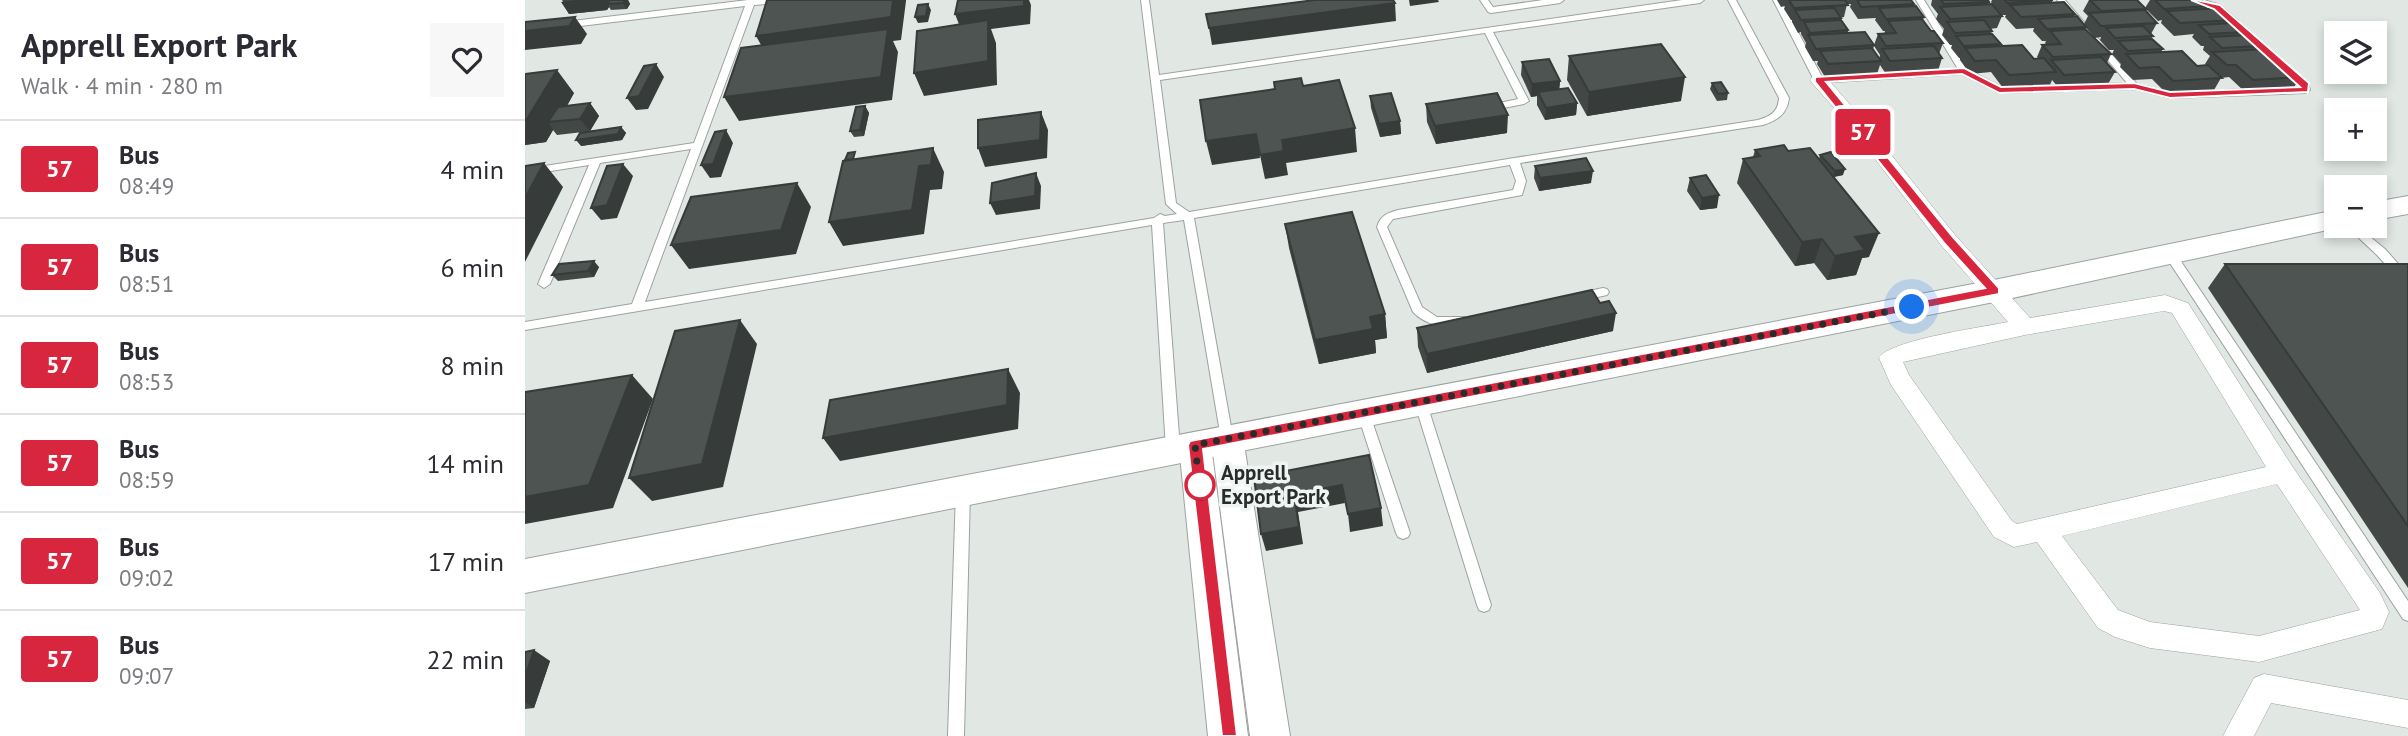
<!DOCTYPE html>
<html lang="en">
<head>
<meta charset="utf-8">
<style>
	:root { --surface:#fff; --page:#f7f7f7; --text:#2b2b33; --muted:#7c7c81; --line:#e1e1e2 }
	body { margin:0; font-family:"PT Sans",sans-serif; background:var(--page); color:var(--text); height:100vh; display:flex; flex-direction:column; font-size:26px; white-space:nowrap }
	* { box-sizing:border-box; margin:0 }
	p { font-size:23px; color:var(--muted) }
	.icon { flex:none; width:38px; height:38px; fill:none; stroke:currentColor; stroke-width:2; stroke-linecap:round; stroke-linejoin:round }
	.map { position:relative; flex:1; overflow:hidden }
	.details { display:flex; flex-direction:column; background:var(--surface); width:525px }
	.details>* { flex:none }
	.badge { padding:0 14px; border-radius:5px; font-size:24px; line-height:46px }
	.controls { position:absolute; left:1799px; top:21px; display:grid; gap:14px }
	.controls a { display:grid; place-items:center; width:63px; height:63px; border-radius:0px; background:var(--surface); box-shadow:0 4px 10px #0003; font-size:35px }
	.you { position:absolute; width:35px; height:35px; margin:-18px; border:5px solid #fff; border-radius:50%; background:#1a73e8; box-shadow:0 0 0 10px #1a73e833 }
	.map>.badge { position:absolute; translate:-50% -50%; box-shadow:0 0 0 4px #fff }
	.round { display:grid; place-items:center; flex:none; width:74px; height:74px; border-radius:0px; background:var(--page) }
	.overview { display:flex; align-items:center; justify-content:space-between; height:119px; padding:0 21px }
	h1 { font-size:33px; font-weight:700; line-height:52px }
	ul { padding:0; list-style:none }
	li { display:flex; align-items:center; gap:21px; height:98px; padding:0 21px; border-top:2px solid var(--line) }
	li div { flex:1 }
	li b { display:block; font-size:26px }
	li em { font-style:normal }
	li .badge { min-width:77px; font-weight:700; text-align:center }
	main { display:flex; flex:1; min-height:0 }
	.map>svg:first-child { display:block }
</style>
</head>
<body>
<main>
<section class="details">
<div class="overview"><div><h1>Apprell Export Park</h1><p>Walk · 4 min · 280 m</p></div><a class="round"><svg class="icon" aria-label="heart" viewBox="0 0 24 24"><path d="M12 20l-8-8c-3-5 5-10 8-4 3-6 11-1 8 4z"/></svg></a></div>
<ul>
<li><span class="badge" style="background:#d7263d;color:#fff">57</span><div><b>Bus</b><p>08:49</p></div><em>4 min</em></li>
<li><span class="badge" style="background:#d7263d;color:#fff">57</span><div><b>Bus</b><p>08:51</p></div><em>6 min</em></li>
<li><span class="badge" style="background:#d7263d;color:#fff">57</span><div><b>Bus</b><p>08:53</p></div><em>8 min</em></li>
<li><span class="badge" style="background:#d7263d;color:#fff">57</span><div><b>Bus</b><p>08:59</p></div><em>14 min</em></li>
<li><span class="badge" style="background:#d7263d;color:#fff">57</span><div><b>Bus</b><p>09:02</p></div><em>17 min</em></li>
<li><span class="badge" style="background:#d7263d;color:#fff">57</span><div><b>Bus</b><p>09:07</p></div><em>22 min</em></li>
</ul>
</section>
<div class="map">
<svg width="1883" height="736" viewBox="0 0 1883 736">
	<rect width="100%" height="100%" fill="#e1e8e4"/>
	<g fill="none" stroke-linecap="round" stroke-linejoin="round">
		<g stroke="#9ca29f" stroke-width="2">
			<g id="service">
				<path d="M223,0H258L254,3L229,5L120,302L629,218L635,214L640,216L652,214L641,204L616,0H624L634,75L1157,0H1179L1175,3L968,32L1004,101L999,104L963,111L960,110V106L993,99L960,33L635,80L651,203L664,212L989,158L1233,120C1246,116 1253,112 1254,98L1203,0H1211L1264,98C1262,114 1253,120 1238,125L995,163L1001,181L997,195L868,219L862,227L897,307L912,317H940L942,320C928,333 900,325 888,312L852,227C855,216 862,213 873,210L988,190L991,181L985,165L669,218L708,438L707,442H697L696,438L659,220L638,223L655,449L653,453H643L641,449L627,225L0,330V322L107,304L166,149L75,163L25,284L19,288L13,284L64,165L0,175V169L169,143L220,6L39,28L35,25L39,22Z"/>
				<polygon points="955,0 963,0 968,7 1018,0 1039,0 1035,3 966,13 963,12"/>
				<polygon points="1248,0 1256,0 1297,77 1433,69 1391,0 1399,0 1442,69 1476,87 1602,83 1532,0 1540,0 1612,84 1645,92 1775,87 1689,9 1667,0 1679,0 1695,5 1783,83 1785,90 1780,93 1645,98 1609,89 1474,93 1437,74 1294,83 1289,80"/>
				<polygon points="1821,226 1832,226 1860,249 1883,275 1883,286 1879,285 1852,255"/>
				<polygon points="1645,250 1649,251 1883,601 1883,621 1878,619 1641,257 1639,254"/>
				<polygon points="1078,288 1082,289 1084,292 1082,295 1054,301 1048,297 1050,294"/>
				<polygon points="895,396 899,398 901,401 966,605 964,610 959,612 954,610 952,605 889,401 891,398"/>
				<polygon points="838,407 842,409 844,412 885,533 883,537 878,539 873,537 871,533 832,412 834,409"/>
				<polygon points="438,485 443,487 445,491 439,736 423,736 431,491 433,487"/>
			</g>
		</g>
		<g stroke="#9ca29f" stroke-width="1">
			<g id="minor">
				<path d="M1294,75L1300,76L1336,117L1430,235L1505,318L1640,295L1663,303L1767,466L1855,593L1864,612L1857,629L1734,662L1625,648L1590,637L1573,628L1512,542L1489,547L1469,537L1366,385L1354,358C1364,340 1459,327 1483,322L1416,245L1324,125L1288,84L1285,80L1288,76ZM1639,311L1647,313L1741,467L1492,524L1487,521L1384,375L1378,362L1500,335ZM1752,484L1835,610L1734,636L1625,622L1593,610L1537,536Z"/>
				<polygon points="1739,674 1883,700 1883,728 1746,703 1729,736 1698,736 1729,678"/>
			</g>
		</g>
		<g stroke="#9ca29f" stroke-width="2">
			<g id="tertiary">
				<polygon points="702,426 713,429 718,438 765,736 725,736 686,438 691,429"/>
				<polygon points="670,432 681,436 686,445 723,736 683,736 654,445 659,436"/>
			</g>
		</g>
		<g stroke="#9ca29f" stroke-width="2">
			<g id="secondary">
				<polygon points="1883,196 1883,214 1850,220 1850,202"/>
				<polygon points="1811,210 1811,226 1821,226 1469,302 0,593 0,559 1469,280"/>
			</g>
		</g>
		<use href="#service" fill="#fff" fill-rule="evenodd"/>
		<use href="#minor" fill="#fff" fill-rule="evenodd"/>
		<use href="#tertiary" fill="#fff" fill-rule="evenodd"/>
		<use href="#secondary" fill="#fff" fill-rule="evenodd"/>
	</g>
	<g fill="#434846" fill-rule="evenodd">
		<polygon points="37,0 103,0 105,4 102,9 86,10 84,7 82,10 44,14"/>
		<path d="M1252,0H1386L1389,4L1388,7L1399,17L1398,20L1406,31L1418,43L1414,54L1417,58L1413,71L1361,74L1355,65L1352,74L1300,77L1292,64L1293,61H1288L1280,47L1281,43L1276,34V32L1273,33L1267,22V20H1266L1259,9L1260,6L1256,7ZM1322,4H1326L1325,7L1333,19L1351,18L1350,20L1358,31H1360L1359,34H1353L1349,45L1323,33V30L1315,20V18L1319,17ZM1349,46L1355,55L1354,59L1348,49Z"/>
		<path d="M1407,0H1463L1464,2L1463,4L1477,16L1472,28L1465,29L1467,31L1466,34L1476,44L1475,46L1509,59L1513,58L1512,57L1517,45L1521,44L1520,43L1521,41H1517L1508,31L1509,28L1491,29L1480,17L1481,15H1477L1466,2L1467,0H1527V3L1550,14L1549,16L1559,24L1563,16L1558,11L1564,0H1612L1620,8L1625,0H1676L1683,6L1681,9L1712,20L1709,25L1718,32L1716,36L1736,46L1734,49L1776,77L1767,90L1720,92L1704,77L1696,78L1689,90L1641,93L1627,79L1608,80L1595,67L1596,64L1587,54L1589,50H1584L1575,40L1576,37L1570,38L1561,28L1560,30L1586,54L1582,63L1590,72L1583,84L1533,87L1527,80L1525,85L1478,88L1466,72L1445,74L1435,60V58H1434L1426,48L1427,45H1425L1417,35L1419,29L1411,19L1413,14L1406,5ZM1621,9L1633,21L1637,20L1636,23L1649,36L1669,34L1667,37L1676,46H1679L1678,50L1685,56L1680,64L1681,65L1672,66L1636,52L1638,49L1626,39L1628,36L1626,34L1632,23L1620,11Z"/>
		<polygon points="1044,56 1156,101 1062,116 1042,80"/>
		<polygon points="997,62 1035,81 1034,89 1052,103 1051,115 1020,120 1012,105 1012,96 1006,97 996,75"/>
		<polygon points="0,74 49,93 42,106 65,103 74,116 65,131 96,127 101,133 97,140 56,146 58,132 32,135 28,130 21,142 0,145"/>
		<polygon points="1187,83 1203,93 1202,100 1192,101 1185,89"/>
		<polygon points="845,96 875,121 876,134 855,137 846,108"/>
		<polygon points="901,104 982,133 911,144 902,122"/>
		<polygon points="340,106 344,113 339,136 329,137 325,131"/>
		<polygon points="1230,150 1263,151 1294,159 1295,155 1318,175 1309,177 1344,257 1337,258 1331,275 1302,280 1289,263 1270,266 1212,183 1218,159 1228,157"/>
		<polygon points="1010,166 1066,183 1014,191 1009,178"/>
		<polygon points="1165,178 1192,208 1175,210 1162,191"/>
		<polygon points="760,224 860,314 862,338 850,340 851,353 794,364 764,248"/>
		<polygon points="1700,264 1883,264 1883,588 1683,288"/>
		<polygon points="74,267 69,277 33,281 27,275"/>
		<polygon points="892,328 1088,331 902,373 893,347"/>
		<polygon points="0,652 25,661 9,708 0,709"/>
	</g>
	<g fill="#373b39">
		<polygon points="52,0 88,0 82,4 84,7 82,10 44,14 36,2"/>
		<polygon points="100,0 103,0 105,4 102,9 98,3"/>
		<polygon points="368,0 381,0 381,1 376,40 368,41 373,52 367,100 214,121 199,97 244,59 231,36"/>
		<polygon points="499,0 504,0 506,5 505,24 466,29 471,43 472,85 399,96 389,73 437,32 430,14"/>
		<polygon points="884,0 913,0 914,2 885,6"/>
		<polygon points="870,3 871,21 687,45 684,28"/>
		<polygon points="403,4 406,10 403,22 393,23 390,17"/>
		<polygon points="50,17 62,34 56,44 0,50 0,31"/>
		<polygon points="131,64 139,77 123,109 111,110 102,98"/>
		<polygon points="32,70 49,93 33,121 23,122 28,130 21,142 0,145 0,119"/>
		<polygon points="1160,77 1156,101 1062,116 1064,92"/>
		<polygon points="1035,81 1034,93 1013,92 1012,96 1006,97 1007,84"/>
		<polygon points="65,103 74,116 65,131 55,119"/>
		<polygon points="1052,103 1051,115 1020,120 1021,108"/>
		<polygon points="340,106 344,113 339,136 335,130"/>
		<polygon points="516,112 523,130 522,158 460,167 453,148"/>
		<polygon points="983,115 982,133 911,144 910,126"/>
		<polygon points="875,121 876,134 855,137 854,124"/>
		<polygon points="96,127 101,133 97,140 56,146 51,140"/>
		<polygon points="830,128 832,152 761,163 763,175 740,179 735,155 757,140"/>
		<polygon points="201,130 208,143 196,177 185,178 176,165"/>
		<polygon points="731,134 735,158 687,165 681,141"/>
		<polygon points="408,148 419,172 417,189 405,190 399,234 318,246 304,222 394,166"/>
		<polygon points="19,163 38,187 0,262 0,198"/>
		<polygon points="98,164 108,176 92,218 76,220 66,208"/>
		<polygon points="1320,169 1318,175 1308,177 1310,171"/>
		<polygon points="1068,171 1066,183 1014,191 1015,178"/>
		<polygon points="511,173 516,186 515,209 471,215 465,203"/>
		<polygon points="272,183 286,207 271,254 164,269 146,245"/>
		<polygon points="1194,195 1192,208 1175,210 1177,198"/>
		<polygon points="1354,233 1344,257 1337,258 1331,275 1302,280 1310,256 1330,237"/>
		<polygon points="1297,239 1289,263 1270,266 1277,242"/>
		<polygon points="69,261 74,267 69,277 63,271"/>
		<polygon points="1091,313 1088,331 902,373 902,354"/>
		<polygon points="860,314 862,338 850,340 851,353 794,364 790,340 845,317"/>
		<polygon points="215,320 232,344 198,487 127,501 104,478"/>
		<polygon points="483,369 495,393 493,429 315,461 298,438"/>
		<polygon points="107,375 128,399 88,508 0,524 0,497"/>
		<polygon points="817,485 820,503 773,512 778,544 741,551 736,534 769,494"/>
		<polygon points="856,508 858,526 825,532 823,514"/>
		<polygon points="9,650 25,661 9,708 0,702 0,677"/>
	</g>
	<g fill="#4e5451" stroke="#373b39" stroke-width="2">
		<polygon points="85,0 100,0 98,3 82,4"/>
		<polygon points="242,0 368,0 366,17 231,36"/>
		<polygon points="433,0 499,0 499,6 430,14"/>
		<polygon points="790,0 868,0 870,3 684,28 681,14"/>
		<polygon points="1264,0 1320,0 1323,5 1269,8"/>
		<polygon points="1332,0 1386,0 1389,4 1336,7"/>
		<polygon points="1416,0 1463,0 1464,2 1419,4"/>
		<polygon points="1480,0 1528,0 1482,3"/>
		<polygon points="1565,0 1612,0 1621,9 1576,11"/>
		<polygon points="1630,0 1676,0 1683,6 1639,9"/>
		<polygon points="1539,2 1550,14 1496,17 1485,5"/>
		<polygon points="403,4 401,16 390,17 393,5"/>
		<polygon points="1467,4 1477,16 1425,19 1415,7"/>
		<polygon points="1391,6 1399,17 1361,19 1354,8"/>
		<polygon points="1309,8 1316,18 1276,20 1270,10"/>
		<polygon points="1698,8 1712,20 1655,23 1642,11"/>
		<polygon points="1620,10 1632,23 1576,26 1564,13"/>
		<polygon points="1552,16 1561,27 1522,29 1513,19"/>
		<polygon points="50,17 44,26 0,31 0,22"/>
		<polygon points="1397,19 1406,31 1409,31 1418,43 1361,46 1353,34 1371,33 1363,21"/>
		<polygon points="463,20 463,61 389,73 392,31"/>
		<polygon points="1316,20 1323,30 1285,33 1279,22"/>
		<polygon points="1459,20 1467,31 1430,33 1422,22"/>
		<polygon points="1708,23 1718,32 1684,34 1674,25"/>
		<polygon points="1618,26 1628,36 1590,38 1581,28"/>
		<polygon points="363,29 356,77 199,97 216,48"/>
		<polygon points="1560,29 1586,54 1528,57 1517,45 1536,44 1525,31"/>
		<polygon points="1340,32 1349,45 1291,49 1283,35"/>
		<polygon points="1467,34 1476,44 1439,46 1431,36"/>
		<polygon points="1724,35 1736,46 1697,48 1685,37"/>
		<polygon points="1627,39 1638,49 1603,51 1593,41"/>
		<polygon points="1136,44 1160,77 1064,92 1044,56"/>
		<polygon points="1497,45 1509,59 1519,58 1531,72 1484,75 1471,60 1450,61 1440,48"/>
		<polygon points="1409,46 1417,58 1365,61 1357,49"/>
		<polygon points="1347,48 1356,61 1303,64 1295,51"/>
		<polygon points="1741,49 1776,77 1728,80 1711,65 1702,65 1687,52"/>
		<polygon points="1657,51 1672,66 1683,65 1697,78 1648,81 1634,67 1614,68 1601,54"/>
		<polygon points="1576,57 1590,72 1539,75 1526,60"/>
		<polygon points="1024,59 1035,81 1007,84 997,62"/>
		<polygon points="131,64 114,96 102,98 119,66"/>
		<polygon points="32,70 2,119 0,119 0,74"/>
		<polygon points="776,78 778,86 814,80 830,128 757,140 759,151 735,155 731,134 681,141 675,100 750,89 749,82"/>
		<polygon points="1196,82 1203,93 1193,94 1187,83"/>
		<polygon points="1043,88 1052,103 1021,108 1013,92"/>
		<polygon points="866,93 875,121 854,124 845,96"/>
		<polygon points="972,93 983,115 910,126 901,104"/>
		<polygon points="65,103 55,119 23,122 33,107"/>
		<polygon points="340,106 335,130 325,131 331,107"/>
		<polygon points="516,112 515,140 453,148 453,120"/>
		<polygon points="96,127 93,134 51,140 55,133"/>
		<polygon points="201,130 188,164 176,165 190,132"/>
		<polygon points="1259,145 1263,151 1285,148 1354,233 1330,237 1340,250 1310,256 1297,239 1277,242 1218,159 1235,156 1230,150"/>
		<polygon points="408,148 406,165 394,166 387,210 304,222 318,161"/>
		<polygon points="330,152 328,159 320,160 323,153"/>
		<polygon points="1306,152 1320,169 1310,171 1295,155"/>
		<polygon points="1061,158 1068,171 1015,178 1010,166"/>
		<polygon points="19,163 0,198 0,166"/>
		<polygon points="98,164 82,205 66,208 82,166"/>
		<polygon points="511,173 510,196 465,203 467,183"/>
		<polygon points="1181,175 1194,195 1177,198 1165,178"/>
		<polygon points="272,183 256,230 146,245 166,197"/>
		<polygon points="827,212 860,314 845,317 848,329 790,340 760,224"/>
		<polygon points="69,261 63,271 27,275 34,264"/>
		<polygon points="1700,264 1883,264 1883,526"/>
		<polygon points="1067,290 1075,303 1084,301 1091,313 902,354 892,328"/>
		<polygon points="215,320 177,464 104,478 150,331"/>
		<polygon points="483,369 482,405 298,438 305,400"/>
		<polygon points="107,375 64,485 0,497 0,392"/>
		<polygon points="844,455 856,508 823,514 817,485 769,494 774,527 736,534 729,477"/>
		<polygon points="9,650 0,677 0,652"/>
	</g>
	<polygon fill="#d7263d" stroke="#fff" stroke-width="2" points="1666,0 1671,0 1695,5 1784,83 1783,92 1645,98 1609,89 1474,93 1437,74 1301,82 1428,237 1474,288 1474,294 678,449 712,736 697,736 663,445 665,441 1460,288 1419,243 1290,82 1290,77 1439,68 1476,87 1609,83 1645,92 1775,87 1689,9"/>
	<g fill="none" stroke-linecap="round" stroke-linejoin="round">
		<polyline stroke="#2a2c2b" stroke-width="7" stroke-dasharray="0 12.6" points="675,485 676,498 670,445 1387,307"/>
	</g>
	<circle fill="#fff" stroke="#d7263d" stroke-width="3.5" cx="675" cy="485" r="14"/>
	<g text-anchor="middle" stroke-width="7" stroke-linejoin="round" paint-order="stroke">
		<g font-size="21" font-weight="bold" fill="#2a2c2b" stroke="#eff5f2" text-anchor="start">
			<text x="696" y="480">Apprell<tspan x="696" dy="24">Export Park</tspan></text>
		</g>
	</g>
</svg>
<div class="controls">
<a><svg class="icon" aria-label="layers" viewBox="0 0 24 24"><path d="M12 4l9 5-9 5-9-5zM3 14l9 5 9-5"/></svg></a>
<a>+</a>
<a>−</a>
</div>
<div class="you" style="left:1387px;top:307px"></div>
<b class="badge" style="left:1338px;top:132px;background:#d7263d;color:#fff">57</b>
</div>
</main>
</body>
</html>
